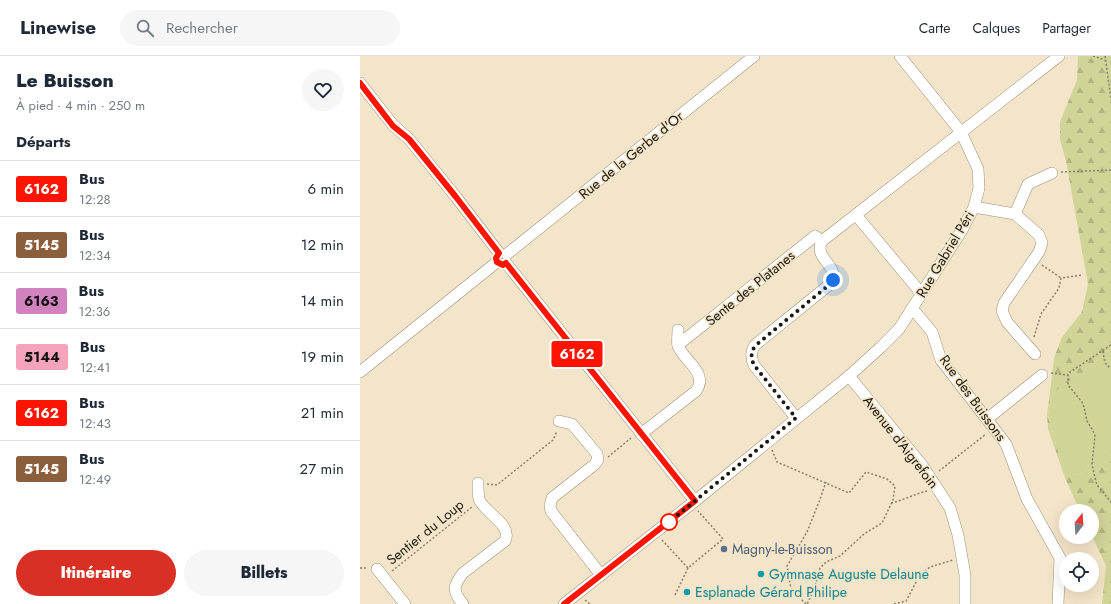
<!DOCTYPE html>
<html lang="fr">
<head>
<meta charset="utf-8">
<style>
	:root { --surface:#fff; --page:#f6f6f7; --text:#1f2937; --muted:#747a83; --line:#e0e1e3; --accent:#d93025 }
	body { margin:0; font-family:Jost,sans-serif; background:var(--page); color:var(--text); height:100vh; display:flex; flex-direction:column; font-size:15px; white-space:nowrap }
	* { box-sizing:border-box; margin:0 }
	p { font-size:13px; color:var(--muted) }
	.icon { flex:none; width:22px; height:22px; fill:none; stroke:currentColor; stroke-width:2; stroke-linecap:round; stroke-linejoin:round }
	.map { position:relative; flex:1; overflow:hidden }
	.side { display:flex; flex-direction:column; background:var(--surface); width:360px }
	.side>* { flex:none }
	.badge { padding:0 8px; border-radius:3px; font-size:14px; line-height:26px }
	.needle { width:26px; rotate:17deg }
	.tools { position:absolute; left:699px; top:448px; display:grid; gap:8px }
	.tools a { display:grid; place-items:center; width:40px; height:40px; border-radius:50%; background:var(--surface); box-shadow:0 4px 16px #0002; font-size:20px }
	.you { position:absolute; width:20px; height:20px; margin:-10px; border:3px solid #fff; border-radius:50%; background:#1a73e8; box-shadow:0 0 0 6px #1a73e833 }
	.map>.badge { position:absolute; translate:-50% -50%; box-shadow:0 0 0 2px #fff }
	h2 { padding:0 16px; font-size:15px; line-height:36px }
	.round { display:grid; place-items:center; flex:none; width:42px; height:42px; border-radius:21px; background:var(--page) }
	.summary { display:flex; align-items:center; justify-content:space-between; height:68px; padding:0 16px }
	h1 { font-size:19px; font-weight:800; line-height:30px }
	.button { display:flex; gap:8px; margin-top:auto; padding:8px 16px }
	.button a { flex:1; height:46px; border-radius:24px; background:var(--accent); color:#fff; font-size:16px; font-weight:800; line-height:46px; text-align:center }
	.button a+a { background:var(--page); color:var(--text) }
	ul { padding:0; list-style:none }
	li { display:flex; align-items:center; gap:12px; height:56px; padding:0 16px; border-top:1px solid var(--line) }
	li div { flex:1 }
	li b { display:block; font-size:15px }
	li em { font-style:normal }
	li .badge { min-width:44px; font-weight:700; text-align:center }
	header { display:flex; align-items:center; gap:24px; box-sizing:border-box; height:56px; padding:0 20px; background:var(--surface); border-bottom:1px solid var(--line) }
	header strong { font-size:19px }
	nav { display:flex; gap:22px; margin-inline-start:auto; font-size:14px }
	.search { width:280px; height:36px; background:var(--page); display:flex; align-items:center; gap:10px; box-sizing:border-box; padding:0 14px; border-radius:22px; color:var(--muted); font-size:15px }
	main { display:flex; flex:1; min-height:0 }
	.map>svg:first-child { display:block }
</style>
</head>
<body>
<header>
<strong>Linewise</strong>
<div class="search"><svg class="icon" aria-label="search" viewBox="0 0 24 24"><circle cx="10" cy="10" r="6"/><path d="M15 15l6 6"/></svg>Rechercher</div>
<nav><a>Carte</a><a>Calques</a><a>Partager</a></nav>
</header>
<main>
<section class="side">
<div class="summary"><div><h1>Le Buisson</h1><p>À pied · 4 min · 250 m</p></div><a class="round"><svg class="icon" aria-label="heart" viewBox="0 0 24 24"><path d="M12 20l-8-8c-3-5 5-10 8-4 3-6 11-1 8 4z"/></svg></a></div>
<h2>Départs</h2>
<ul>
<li><span class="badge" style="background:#ff1400;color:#fff">6162</span><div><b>Bus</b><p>12:28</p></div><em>6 min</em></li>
<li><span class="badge" style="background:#8b5e3c;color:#fff">5145</span><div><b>Bus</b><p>12:34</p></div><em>12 min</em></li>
<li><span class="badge" style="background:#d282be;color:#111">6163</span><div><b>Bus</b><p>12:36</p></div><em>14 min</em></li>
<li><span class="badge" style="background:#f3a4ba;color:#111">5144</span><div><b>Bus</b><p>12:41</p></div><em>19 min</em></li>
<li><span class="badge" style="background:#ff1400;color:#fff">6162</span><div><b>Bus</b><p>12:43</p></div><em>21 min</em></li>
<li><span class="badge" style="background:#8b5e3c;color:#fff">5145</span><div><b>Bus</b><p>12:49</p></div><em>27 min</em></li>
</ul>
<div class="button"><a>Itinéraire</a><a>Billets</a></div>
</section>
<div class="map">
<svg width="751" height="548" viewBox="0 0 751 548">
	<defs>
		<pattern id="forest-firs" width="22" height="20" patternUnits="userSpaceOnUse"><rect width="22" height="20" fill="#d0d497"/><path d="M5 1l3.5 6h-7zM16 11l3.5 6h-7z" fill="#b2b581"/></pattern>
	</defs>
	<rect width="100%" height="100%" fill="#f3e5c9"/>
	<polygon fill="#d0d497" points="751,293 751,399 744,408 728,408 724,417 705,420 688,359 691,340 694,336 720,318"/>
	<polygon fill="url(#forest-firs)" points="718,0 751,0 751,293 720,318 694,336 691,340 688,359 705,420 724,417 728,408 735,405 744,408 751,399 751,548 742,548 746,510 732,480 732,455 720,455 705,422 688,373 687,360 694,302 702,281 722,256 728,228 706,105 700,84 700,66 717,24"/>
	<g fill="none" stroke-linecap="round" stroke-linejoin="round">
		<g stroke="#9d9076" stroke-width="12">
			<g id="minor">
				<polyline points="0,27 33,69 49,83 96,141 139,197"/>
				<polyline points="614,151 655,158 679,179 682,187 679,196 644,247 642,255 647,266 675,298"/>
				<polyline points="655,158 668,128 692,117"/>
				<polyline points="496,159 561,237"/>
				<polyline points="147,198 394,0"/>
				<polyline points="146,207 335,445"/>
				<polyline points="552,252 572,276 581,304 646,388 667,443 700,502 698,548"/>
				<polyline points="318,289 455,180 462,185"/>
				<polyline points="0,316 137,206"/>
				<polyline points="489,320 562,409 590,452 598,479 605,519 605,548"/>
				<path d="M436,362L394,309C391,302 390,296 395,289L469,229C484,210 452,204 462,185L699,0"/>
				<polyline points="627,363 682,319"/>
				<polyline points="199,365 212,368 237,398 238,404 234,409 192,442 190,450 191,455 241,519"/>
				<path d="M281,378L336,335C349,317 324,305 318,290C317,286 318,279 318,274"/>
				<polyline points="17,513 45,548"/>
				<path d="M103,548C92,535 93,530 103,517L145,485C153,468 124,457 119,443C118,438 118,432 118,427"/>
				<polyline points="204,548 335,445 489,320 521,291 539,273 602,174 614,151 619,132 618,113 601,76 540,0"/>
			</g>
		</g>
		<g stroke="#887f6c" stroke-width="1.5" stroke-dasharray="2 2" stroke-linecap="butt">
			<polyline points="733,0 745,4"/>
			<polyline points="745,0 751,43"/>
			<polyline points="701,116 751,114"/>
			<polyline points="682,209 701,222"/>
			<polyline points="674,281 681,258 699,232 701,222 723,219"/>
			<polyline points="751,289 710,316 708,319 708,329 722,346 724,351 727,365 733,375 735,380 732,408 734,418 737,429 751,446"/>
			<path d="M743,295C744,302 744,309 751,312"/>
			<polyline points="691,317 708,319"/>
			<polyline points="412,394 417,406 489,437 506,416 527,423 535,430 533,444 522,467 504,478 480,500 466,506 460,512 454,534 447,548"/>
			<polyline points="248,401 271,382"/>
			<polyline points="579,415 626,378"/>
			<polyline points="127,428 137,429 193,384 197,375"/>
			<path d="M531,447C544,444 555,438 567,435"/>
			<polyline points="302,484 328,512 363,483 338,455"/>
			<polyline points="0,512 7,512"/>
			<polyline points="32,515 112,451"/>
			<polyline points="315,539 328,512"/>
			<polyline points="225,544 230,548"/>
			<polyline points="446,548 431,533 427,510 447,476 459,446 466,426"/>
			<polyline points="534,548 546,545 560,519 570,511 593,504"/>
		</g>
		<use href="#minor" stroke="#fff" stroke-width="11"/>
	</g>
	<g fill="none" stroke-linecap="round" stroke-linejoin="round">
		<g stroke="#fff" stroke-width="9">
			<polyline id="line" points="0,27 33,70 49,83 96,141 139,197 136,202 137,206 143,209 146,207 335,445 204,548"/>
		</g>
		<use href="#line" stroke="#ff1400" stroke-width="6"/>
		<path stroke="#1d190e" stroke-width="4" stroke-dasharray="0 7.2" d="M309,466L308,467L436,362L394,309C391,302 390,296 396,289L469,229L473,224"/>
	</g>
	<circle fill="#fff" stroke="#ff1400" stroke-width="2" cx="309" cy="466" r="8"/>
	<circle fill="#5c6f8a" stroke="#f3e5c9" stroke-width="1.5" cx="364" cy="493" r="4"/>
	<g fill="#0f9aa8" stroke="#f3e5c9" stroke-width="1.5">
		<circle cx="401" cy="518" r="4"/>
		<circle cx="327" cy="536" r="4"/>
	</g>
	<g text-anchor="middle" stroke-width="3.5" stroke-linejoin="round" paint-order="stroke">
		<g font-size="14" fill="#1d190e" stroke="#f3e5c9">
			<text transform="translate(271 99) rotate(-39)" y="5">Rue de la Gerbe d'Or</text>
			<text transform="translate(585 198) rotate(-59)" y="5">Rue Gabriel Péri</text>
			<text transform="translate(390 232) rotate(-39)" y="5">Sente des Platanes</text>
			<text transform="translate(613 342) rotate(54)" y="5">Rue des Buissons</text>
			<text transform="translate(541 386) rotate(52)" y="5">Avenue d'Aigrefoin</text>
			<text transform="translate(65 476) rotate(-39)" y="5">Sentier du Loup</text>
		</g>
		<g font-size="14" fill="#4e5e75" stroke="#f3e5c9" text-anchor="start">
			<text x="372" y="498">Magny-le-Buisson</text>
		</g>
		<g font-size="14" fill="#0d838f" stroke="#f3e5c9" text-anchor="start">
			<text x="409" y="523">Gymnase Auguste Delaune</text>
			<text x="335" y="541">Esplanade Gérard Philipe</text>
		</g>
	</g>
</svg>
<div class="tools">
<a><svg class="needle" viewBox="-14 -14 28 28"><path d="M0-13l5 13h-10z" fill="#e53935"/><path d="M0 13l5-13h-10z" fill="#747a83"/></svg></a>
<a><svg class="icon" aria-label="locate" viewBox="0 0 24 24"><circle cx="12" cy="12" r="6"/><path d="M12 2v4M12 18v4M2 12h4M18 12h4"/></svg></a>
</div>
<div class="you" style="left:473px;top:224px"></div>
<b class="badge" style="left:217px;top:298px;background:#ff1400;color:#fff">6162</b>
</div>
</main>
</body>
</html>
